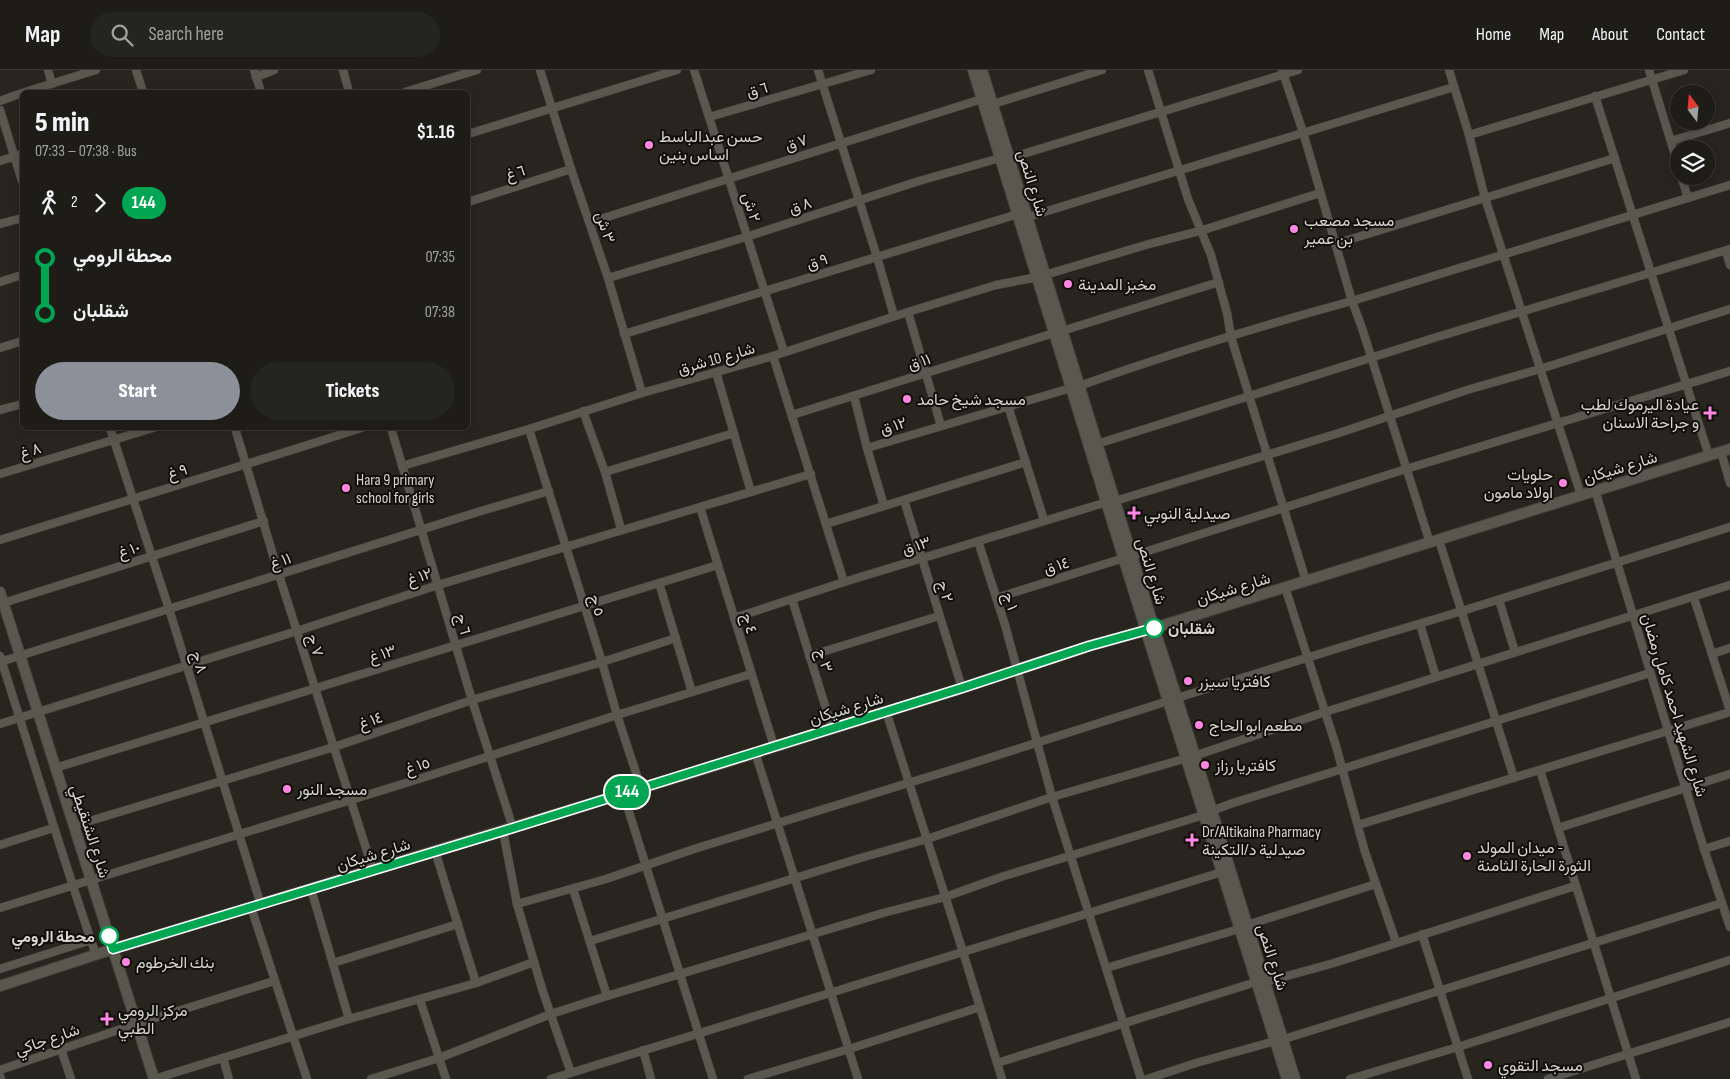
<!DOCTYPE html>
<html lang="en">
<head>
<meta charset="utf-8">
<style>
	:root { --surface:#1d1c16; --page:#25251f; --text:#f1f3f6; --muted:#a0a1a1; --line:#3b3a35; --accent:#8c9099 }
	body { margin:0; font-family:"Sofia Sans Condensed",Vazirmatn,sans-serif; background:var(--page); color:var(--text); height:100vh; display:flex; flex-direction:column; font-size:19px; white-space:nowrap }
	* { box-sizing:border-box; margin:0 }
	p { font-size:16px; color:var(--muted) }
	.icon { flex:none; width:28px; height:28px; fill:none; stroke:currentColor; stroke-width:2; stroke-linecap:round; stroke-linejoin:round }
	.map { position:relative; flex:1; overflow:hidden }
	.sheet { position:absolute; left:20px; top:20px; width:450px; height:340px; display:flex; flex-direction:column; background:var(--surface); border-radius:8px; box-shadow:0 2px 12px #0003,0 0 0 1px var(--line) }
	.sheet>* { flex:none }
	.badge { padding:0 10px; border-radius:16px; font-size:18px; line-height:32px }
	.needle { width:32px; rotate:344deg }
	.controls { position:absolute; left:1670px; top:15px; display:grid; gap:10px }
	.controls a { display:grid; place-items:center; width:45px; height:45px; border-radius:50%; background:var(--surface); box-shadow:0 2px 12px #0003,0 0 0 1px var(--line); font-size:25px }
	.map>.badge { position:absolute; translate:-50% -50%; box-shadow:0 0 0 2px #fff }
	.legs { display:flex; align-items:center; gap:8px; height:55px; padding:0 15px; font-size:16px }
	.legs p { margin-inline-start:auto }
	.headline { display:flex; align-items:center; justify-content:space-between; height:85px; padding:0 15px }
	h1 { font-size:28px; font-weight:800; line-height:38px }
	.primary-button { display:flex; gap:10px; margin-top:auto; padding:10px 15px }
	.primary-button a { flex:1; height:58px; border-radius:30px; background:var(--accent); color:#fff; font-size:20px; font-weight:800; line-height:58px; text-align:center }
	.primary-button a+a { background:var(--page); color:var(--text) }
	ul { padding:0 15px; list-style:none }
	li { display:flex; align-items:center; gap:18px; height:55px; font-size:19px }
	li i { display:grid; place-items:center; width:8px; height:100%; margin:0 6px; background:currentColor }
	li i::after { content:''; width:12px; height:12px; margin:-6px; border:4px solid; border-radius:50%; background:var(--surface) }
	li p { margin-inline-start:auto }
	li:first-child i { background:linear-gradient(#0000 50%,currentColor 0) }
	li:last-child i { background:linear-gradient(currentColor 50%,#0000 0) }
	header { display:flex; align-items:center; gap:30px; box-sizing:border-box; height:70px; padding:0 25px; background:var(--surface); border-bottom:1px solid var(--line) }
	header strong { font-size:24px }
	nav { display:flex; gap:28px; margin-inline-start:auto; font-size:18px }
	.search { width:350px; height:45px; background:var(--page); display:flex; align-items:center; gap:12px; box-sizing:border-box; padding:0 18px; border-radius:28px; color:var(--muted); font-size:19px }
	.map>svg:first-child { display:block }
</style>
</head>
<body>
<header>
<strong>Map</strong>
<div class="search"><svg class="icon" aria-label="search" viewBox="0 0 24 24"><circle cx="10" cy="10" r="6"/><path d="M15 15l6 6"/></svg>Search here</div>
<nav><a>Home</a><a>Map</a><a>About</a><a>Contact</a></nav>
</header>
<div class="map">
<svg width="1730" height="1009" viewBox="0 0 1730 1009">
	<rect width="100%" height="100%" fill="#27251d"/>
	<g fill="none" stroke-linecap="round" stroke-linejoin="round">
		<g stroke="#43423b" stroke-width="9">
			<g id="street">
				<polyline points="48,0 52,14"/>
				<polyline points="136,0 143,22"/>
				<polyline points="254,0 261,22"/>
				<polyline points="343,0 349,22"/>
				<polyline points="540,0 571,99 608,208 642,323"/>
				<polyline points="694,0 784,282"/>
				<polyline points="818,0 877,187 894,246"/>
				<polyline points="1148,0 1188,129 1211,185 1227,243 1231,267 1306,511"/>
				<polyline points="1282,0 1303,62 1352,231 1362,258 1430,473"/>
				<polyline points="1449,0 1469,65 1485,128 1581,425"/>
				<polyline points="1649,0 1679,98"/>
				<polyline points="256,7 274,0"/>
				<polyline points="25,22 96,0"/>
				<polyline points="405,22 477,0"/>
				<polyline points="1595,26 1709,386"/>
				<polyline points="0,31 22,23"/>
				<polyline points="993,34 1102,0"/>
				<polyline points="0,40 22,111"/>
				<polyline points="709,47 871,0"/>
				<polyline points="468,64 677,0"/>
				<polyline points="1469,65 1684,0"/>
				<polyline points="1671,71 1730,53"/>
				<polyline points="0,91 22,84"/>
				<polyline points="1681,106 1688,128"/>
				<polyline points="468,132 571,99"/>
				<polyline points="1028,147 1138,113 1454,17"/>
				<polyline points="591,152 982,29"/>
				<polyline points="0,154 22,148"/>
				<polyline points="1335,174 1615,88"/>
				<polyline points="1726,181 1730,195"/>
				<polyline points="608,208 746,167 919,111 1000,88 1010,88 1298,0"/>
				<polyline points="0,212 22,205"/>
				<polyline points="908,242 941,356"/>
				<polyline points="1062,261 1219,212"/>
				<polyline points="624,264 1018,144"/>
				<polyline points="0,278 22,271"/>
				<polyline points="773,286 844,512"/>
				<polyline points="716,302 751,422"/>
				<path d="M1079,316C1169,284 1260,256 1352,231L1730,115"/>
				<polyline points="854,326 867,378 884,436"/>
				<polyline points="1008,336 1044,450"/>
				<polyline points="0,340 22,334"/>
				<polyline points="583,341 605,402 621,459"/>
				<polyline points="792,345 1054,263"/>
				<polyline points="110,358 169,539 261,835"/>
				<polyline points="235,358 279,505 373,800"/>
				<polyline points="391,358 472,630 513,758"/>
				<polyline points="529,359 602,592 617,645 641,718"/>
				<polyline points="1097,374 1437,267 1730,179"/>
				<polyline points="867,378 1071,318"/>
				<polyline points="1721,382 1730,413"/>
				<polyline points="402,396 529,359 642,323 773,286 908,242 996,215 1038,207 1149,174 1200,161 1320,123"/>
				<polyline points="605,402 734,363"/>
				<polyline points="0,404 153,358"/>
				<polyline points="1595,420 1704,779 1730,857"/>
				<polyline points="904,430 962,618"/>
				<polyline points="1115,431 1339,363 1467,320 1540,299 1730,239"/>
				<polyline points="700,437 774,676"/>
				<polyline points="826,454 1026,392"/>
				<path d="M0,470C120,432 241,397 361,358"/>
				<polyline points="1439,470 1514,708"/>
				<polyline points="978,471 1005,555 1052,727 1141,1009"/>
				<polyline points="1132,486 1406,399 1730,301"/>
				<polyline points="659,513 692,622"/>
				<polyline points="1285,517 1336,676 1365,782 1396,872"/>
				<polyline points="996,528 1124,488"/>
				<polyline points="1694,528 1730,641"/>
				<polyline points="792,529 832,658"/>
				<polyline points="1499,530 1515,582"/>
				<polyline points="3,533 264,451"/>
				<polyline points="734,548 844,512 1107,432"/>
				<polyline points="1420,554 1436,607"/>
				<polyline points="1712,584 1730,578"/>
				<path d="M0,586C32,686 62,786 96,885"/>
				<polyline points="809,586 939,546"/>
				<polyline points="0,592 481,441 549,421"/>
				<polyline points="1177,628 1358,572 1462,541 1730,457"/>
				<polyline points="886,641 963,882 1002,1009"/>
				<polyline points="0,654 297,561 438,515 811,404"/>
				<polyline points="755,682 858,1009"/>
				<polyline points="1194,686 1325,642 1730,515"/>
				<polyline points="55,698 718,495"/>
				<polyline points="1540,700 1636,1009"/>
				<polyline points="623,723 713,1009"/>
				<polyline points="1211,741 1233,733 1650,603"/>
				<polyline points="1358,755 1730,642"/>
				<polyline points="73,756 334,677 472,630 602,592 676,568"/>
				<polyline points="1558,758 1730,704"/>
				<polyline points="503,761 517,834 543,922 571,1003"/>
				<polyline points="0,775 53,758"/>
				<polyline points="1704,779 1730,771"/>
				<polyline points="435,781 476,913"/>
				<polyline points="311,819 349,949"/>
				<polyline points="573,819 607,926"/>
				<polyline points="517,834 606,809 694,779 967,695 1168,631"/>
				<polyline points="251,837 307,1009"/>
				<polyline points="0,838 422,708 617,645 751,604"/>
				<polyline points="1247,855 1376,814"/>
				<polyline points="1422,864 1468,1009"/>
				<polyline points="590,871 857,789 927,769 1052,727 1187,688"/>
				<polyline points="333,893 458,854"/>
				<polyline points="1106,898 1239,859"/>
				<polyline points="0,899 91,870"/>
				<polyline points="1265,912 1334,893 1575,816"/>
				<polyline points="420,930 446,1009"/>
				<polyline points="1284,969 1722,833"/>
				<polyline points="61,979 71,1009"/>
				<polyline points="643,980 651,1009"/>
				<polyline points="223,988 229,1009"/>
				<polyline points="997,993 1256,912"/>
				<polyline points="0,1000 136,954 274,911"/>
				<polyline points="0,1006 1,1009"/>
				<polyline points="154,1009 349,949 476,913 534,892"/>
				<polyline points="371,1009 439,988 551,944 607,926 883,843 945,827 1001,807 1204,745"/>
				<polyline points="551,1009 1222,802"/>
				<polyline points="748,1009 849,979 980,937"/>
				<polyline points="1147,1009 1196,993 1275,971"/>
				<polyline points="1350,1009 1458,977 1730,890"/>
				<polyline points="1548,1009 1730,952"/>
			</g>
		</g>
		<g stroke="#43423b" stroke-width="12">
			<g id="secondary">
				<polyline points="973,0 1146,561 1287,1009"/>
				<polyline points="982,0 1154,558 1177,628 1295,1009"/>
				<polyline points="0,522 154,1009"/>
				<polyline points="0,916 113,879 691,703 962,618 1089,576 1154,558 1730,379"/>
			</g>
		</g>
		<use href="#street" stroke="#59574e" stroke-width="8"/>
		<use href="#secondary" stroke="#59574e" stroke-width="10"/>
	</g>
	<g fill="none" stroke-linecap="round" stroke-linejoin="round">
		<g stroke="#fff" stroke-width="11">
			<polyline id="line-1" points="109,866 113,879 513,758 962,618 1089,576 1154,558"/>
		</g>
		<use href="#line-1" stroke="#00a651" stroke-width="8"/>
	</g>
	<g fill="#fd86e2" stroke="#0f0e0a" stroke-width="2">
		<circle cx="649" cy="75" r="5"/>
		<circle cx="1294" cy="159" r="5"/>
		<circle cx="1068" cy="214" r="5"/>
		<circle cx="907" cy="329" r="5"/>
		<path d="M1707.5 335.5h5v5h5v5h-5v5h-5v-5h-5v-5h5z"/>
		<circle cx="1563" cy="413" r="5"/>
		<circle cx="346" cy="418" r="5"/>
		<path d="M1131.5 435.5h5v5h5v5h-5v5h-5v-5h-5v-5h5z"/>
		<circle cx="1188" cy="611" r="5"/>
		<circle cx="1199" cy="655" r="5"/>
		<circle cx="1205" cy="695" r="5"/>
		<circle cx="287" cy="719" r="5"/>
		<path d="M1189.5 762.5h5v5h5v5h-5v5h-5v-5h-5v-5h5z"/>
		<circle cx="1467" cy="786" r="5"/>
		<circle cx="126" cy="892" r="5"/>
		<path d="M104.5 941.5h5v5h5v5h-5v5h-5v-5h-5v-5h5z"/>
		<circle cx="1488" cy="995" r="5"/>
	</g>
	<g fill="#fff" stroke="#00a651" stroke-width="2.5">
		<circle cx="1154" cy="558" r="9"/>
		<circle cx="109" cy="866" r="9"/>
	</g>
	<g text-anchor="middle" stroke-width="4" stroke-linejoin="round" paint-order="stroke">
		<g font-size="16" fill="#d6d5cf" stroke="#0f0e0a">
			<text transform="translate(757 19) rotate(-16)" y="6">٦ ق</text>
			<text transform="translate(796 72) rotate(-18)" y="6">٧ ق</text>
			<text transform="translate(515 102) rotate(-18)" y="6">٦ غ</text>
			<text transform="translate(1033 113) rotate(73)" y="6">شارع النص</text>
			<text transform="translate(800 135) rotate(-18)" y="6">٨ ق</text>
			<text transform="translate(752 137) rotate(73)" y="6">٢ ش</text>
			<text transform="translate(606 157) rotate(72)" y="6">٣ ش</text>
			<text transform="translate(817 191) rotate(-17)" y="6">٩ ق</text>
			<text transform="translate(716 288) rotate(-16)" y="6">شارع 10 شرق</text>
			<text transform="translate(919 291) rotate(-17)" y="6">١١ ق</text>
			<text transform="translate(893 355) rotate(-17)" y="6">١٢ ق</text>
			<text transform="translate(30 380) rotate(-17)" y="6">٨ غ</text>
			<text transform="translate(1620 397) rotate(-17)" y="6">شارع شيكان</text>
			<text transform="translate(177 401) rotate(-16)" y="6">٩ غ</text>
			<text transform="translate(916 475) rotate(-17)" y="6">١٣ ق</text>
			<text transform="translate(129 479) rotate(-18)" y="6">١٠ غ</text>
			<text transform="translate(280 490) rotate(-17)" y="6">١١ غ</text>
			<text transform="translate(1056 495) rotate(-17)" y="6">١٤ ق</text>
			<text transform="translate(1152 501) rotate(73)" y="6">شارع النص</text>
			<text transform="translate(419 506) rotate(-18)" y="6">١٢ غ</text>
			<text transform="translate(1233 518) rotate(-17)" y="6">شارع شيكان</text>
			<text transform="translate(946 521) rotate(74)" y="6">٢ ج</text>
			<text transform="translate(1011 531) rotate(72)" y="6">١ ج</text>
			<text transform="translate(598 535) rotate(73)" y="6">٥ ج</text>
			<text transform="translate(750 553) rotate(73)" y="6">٤ ج</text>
			<text transform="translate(464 554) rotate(75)" y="6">٦ ج</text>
			<text transform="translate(316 575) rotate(72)" y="6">٧ ج</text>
			<text transform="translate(382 583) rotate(-17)" y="6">١٣ غ</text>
			<text transform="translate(825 590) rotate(72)" y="6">٣ ج</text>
			<text transform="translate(200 592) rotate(73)" y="6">٨ ج</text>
			<text transform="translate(1675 635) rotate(73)" y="6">شارع الشهيد احمد كامل رمضان</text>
			<text transform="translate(846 638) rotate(-17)" y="6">شارع شيكان</text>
			<text transform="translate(370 650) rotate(-19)" y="6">١٤ غ</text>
			<text transform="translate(417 695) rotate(-18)" y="6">١٥ غ</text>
			<text transform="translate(91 761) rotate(72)" y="6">شارع الشنقيطي</text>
			<text transform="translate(373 784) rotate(-17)" y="6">شارع شيكان</text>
			<text transform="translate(1273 887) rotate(72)" y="6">شارع النص</text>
			<text transform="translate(47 969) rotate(-19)" y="6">شارع جاكي</text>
		</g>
		<g font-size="16" fill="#d6d5cf" stroke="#0f0e0a" text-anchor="start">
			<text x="659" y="72">حسن عبدالباسط<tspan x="659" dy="18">اساس بنين</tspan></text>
			<text x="1304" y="156">مسجد مصعب<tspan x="1304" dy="18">بن عمير</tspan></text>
			<text x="1078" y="220">مخبز المدينة</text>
			<text x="917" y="335">مسجد شيخ حامد</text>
			<text x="1699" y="340" text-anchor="end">عيادة اليرموك لطب<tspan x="1699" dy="18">و جراحة الاسنان</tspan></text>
			<text x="1553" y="410" text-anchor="end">حلويات<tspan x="1553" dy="18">اولاد مامون</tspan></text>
			<text x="356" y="415">Hara 9 primary<tspan x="356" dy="18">school for girls</tspan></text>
			<text x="1144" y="449">صيدلية النوبي</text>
			<text x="1198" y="617">كافتريا سيزر</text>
			<text x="1209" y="661">مطعم ابو الحاج</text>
			<text x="1215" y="701">كافتريا رزاز</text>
			<text x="297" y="725">مسجد النور</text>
			<text x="1202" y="767">Dr/Altikaina Pharmacy<tspan x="1202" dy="18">صيدلية د/التكينة</tspan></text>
			<text x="1477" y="783">ميدان المولد -<tspan x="1477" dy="18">الثورة الحارة الثامنة</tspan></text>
			<text x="136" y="898">بنك الخرطوم</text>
			<text x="118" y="946">مركز الرومي<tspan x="118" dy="18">الطبي</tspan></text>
			<text x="1498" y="1001">مسجد التقوي</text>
		</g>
		<g font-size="16" font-weight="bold" fill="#d6d5cf" stroke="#0f0e0a" text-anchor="start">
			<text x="1168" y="564">شقلبان</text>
			<text x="95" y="872" text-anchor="end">محطة الرومي</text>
		</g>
	</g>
</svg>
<div class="controls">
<a><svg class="needle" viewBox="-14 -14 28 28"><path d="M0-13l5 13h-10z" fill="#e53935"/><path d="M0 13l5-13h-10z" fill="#a0a1a1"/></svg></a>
<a><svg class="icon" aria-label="layers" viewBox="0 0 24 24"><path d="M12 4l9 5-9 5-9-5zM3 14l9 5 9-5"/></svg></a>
</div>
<b class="badge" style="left:627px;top:722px;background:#00a651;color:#fff">144</b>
<section class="sheet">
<div class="headline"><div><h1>5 min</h1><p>07:33 – 07:38 · Bus</p></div><b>$1.16</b></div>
<div class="legs"><svg class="icon" aria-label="walk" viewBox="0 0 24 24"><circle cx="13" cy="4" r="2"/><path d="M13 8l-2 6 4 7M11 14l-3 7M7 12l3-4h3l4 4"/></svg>2<svg class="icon" aria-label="forward" viewBox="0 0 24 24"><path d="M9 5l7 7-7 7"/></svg><b class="badge" style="background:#00a651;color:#fff">144</b></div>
<ul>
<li><i style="color:#00a651"></i><b>محطة الرومي</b><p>07:35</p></li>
<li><i style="color:#00a651"></i><b>شقلبان</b><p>07:38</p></li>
</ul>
<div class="primary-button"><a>Start</a><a>Tickets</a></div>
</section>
</div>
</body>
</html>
